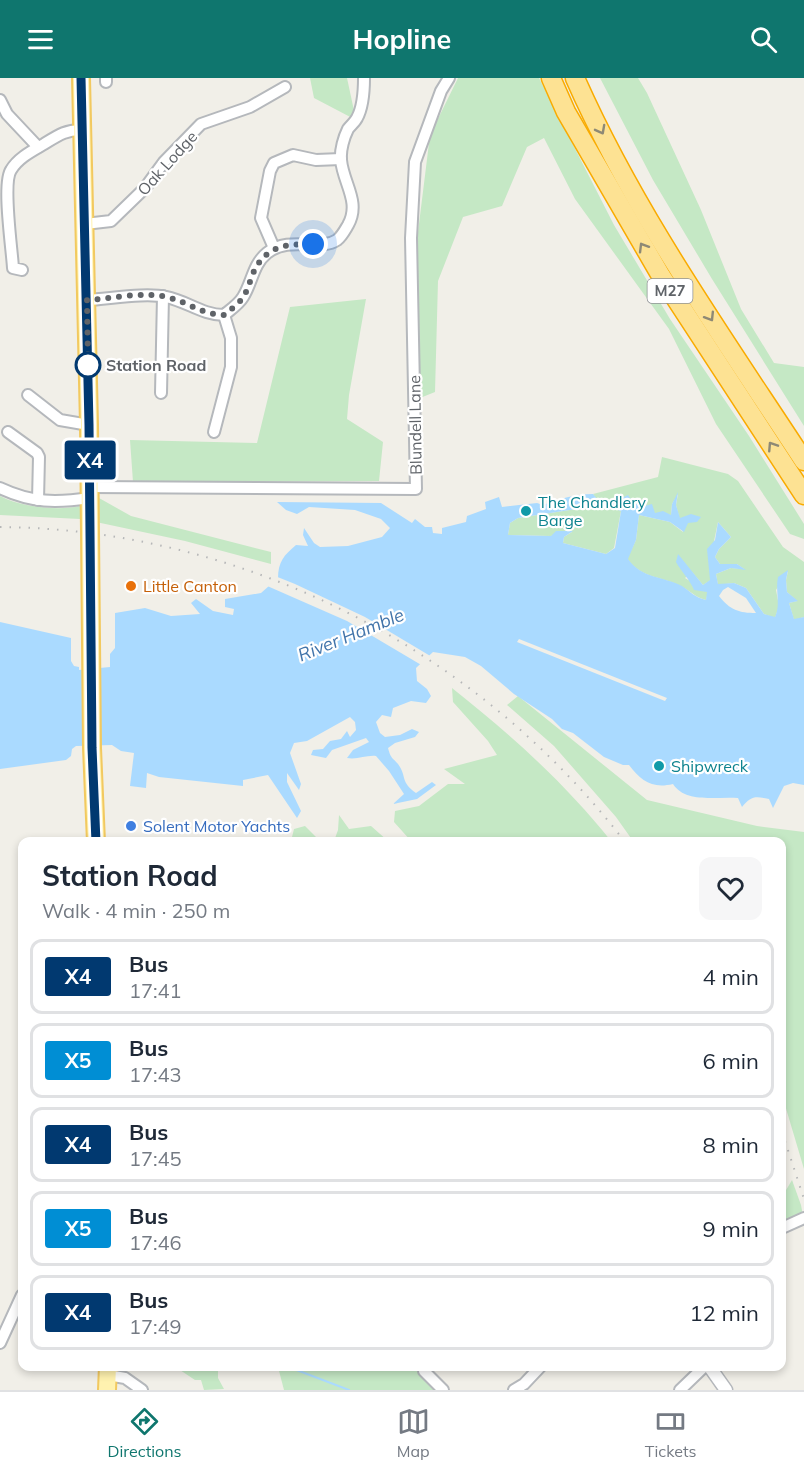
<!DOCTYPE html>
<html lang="en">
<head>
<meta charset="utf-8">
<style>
	:root { --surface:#fff; --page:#f6f6f7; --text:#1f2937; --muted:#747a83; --line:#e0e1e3; --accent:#0f766e }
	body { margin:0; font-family:Mulish,sans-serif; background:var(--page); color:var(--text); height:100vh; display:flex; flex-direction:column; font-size:22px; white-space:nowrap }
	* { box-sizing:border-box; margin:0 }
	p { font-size:20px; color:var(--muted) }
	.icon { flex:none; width:33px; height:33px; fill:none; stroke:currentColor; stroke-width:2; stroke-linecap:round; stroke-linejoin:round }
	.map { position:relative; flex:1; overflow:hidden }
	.sheet { position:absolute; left:18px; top:759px; width:768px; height:534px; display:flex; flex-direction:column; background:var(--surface); border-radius:12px; box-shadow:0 3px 9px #0003 }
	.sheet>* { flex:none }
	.badge { padding:0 12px; border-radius:4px; font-size:21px; line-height:39px }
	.you { position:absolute; width:30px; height:30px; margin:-15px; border:4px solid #fff; border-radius:50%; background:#1a73e8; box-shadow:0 0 0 9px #1a73e833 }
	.map>.badge { position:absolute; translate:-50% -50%; box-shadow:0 0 0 3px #fff }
	.round { display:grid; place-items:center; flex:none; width:63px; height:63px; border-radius:12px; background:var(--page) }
	.summary { display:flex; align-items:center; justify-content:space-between; height:102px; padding:0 24px }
	h1 { font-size:28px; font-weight:700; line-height:45px }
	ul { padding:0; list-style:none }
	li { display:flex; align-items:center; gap:18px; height:75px; margin:0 12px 9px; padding:0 12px; border:3px solid var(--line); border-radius:12px }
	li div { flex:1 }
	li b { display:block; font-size:22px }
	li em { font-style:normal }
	li .badge { min-width:66px; font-weight:700; text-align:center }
	header { display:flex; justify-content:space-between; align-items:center; height:78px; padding:0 24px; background:var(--accent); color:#fff; font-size:27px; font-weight:700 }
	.dock { display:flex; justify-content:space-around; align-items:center; height:84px; border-top:2px solid var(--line); background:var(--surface); font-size:16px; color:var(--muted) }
	.dock a { display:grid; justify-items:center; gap:3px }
	.dock .selected { color:var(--accent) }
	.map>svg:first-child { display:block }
</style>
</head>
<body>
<header><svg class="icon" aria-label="menu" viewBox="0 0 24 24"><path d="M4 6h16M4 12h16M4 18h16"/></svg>Hopline<svg class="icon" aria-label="search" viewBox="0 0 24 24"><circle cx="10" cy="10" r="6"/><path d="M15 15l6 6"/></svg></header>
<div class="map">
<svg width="804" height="1312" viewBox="0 0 804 1312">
	<rect width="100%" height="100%" fill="#f1efe8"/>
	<g fill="#c5e8c5">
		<polygon points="310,0 347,0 356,42 314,20"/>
		<polygon points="458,0 539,0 614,147 670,241 749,358 804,446 804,461 790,456 716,346 669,251 575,121 544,60 527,69 502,128 463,139 438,203 435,314 420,320 416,170 430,57"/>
		<polygon points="600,0 638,0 647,15 701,132 741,231 774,285 804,289 804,348 712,201 653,102"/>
		<polygon points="366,221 349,317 347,341 383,364 379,403 133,404 130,362 257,365 290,229"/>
		<path d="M662,379L728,396L738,403L783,469L804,484V539L794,542L789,525L797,523L787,514L786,502L788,493L776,512L779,528L775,540L764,536L746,510L734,505L718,507L716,496L731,490L744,491L737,486H720L715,479L719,471L731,459L718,444L709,487L711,502L703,507L692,494L685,500L708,514L706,522C695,519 692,514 682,509C663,498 642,501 627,481L636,462L639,437L670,444L683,454L676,427L678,416L672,426L671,437L654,435L632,423L620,422L612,425L597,422L593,416L658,399Z"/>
		<path d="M0,418C20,429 58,433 80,428V441L0,437Z"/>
		<polygon points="99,420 131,438 271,474 271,486 185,463 96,444"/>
		<polygon points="602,427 621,433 614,470 606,476 563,465 564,459 572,454 551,458 508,457 510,445 518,440"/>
		<path d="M452,610C511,657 564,704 611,763H572L568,759L564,764L411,763L394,744L395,733L419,728L448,706H465L444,691L497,677L488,663L453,624Z"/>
		<polygon points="518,618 647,722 757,748 804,754 804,1091 782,1017 782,764 633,763 616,739 554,668 507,627"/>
		<polygon points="339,737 349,751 371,748 388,763 334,763 338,752"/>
		<polygon points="305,748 320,763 291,763 294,751"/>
		<polygon points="792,1102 801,1127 803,1138 782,1148 782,1119"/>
		<polygon points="182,1289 218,1289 218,1300 224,1311 204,1312 201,1302 195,1302 180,1292"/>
		<polygon points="278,1289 414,1289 437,1312 284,1312"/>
	</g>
	<path fill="#aadaff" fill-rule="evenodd" d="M678,414L676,427L680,440L691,436L701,439L697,444L688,445L684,454L670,444L639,437L636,462L628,481C642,501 663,498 682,508C691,514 694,519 706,522L707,514L694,512C690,502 681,493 676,484L678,476L703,507L710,502L707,471L715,462L718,444L731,459L719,471L715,479L720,486H737L746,492L731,490L716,496L718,506L734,505L746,510L764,536L775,539C781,526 775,513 778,499L788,492L786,502L787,514L798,523L789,525L794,541L804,539V707L793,705L784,708L773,730L769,721C755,718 751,718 742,729L738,720C717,718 686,726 673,706C652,711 641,703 629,687H623L604,679L573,655L562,651L552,641L514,616L481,588L465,579L433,574L416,590L417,603L427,611L431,618L426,625L411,623L393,630L391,639L382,637L376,644L380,655L385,659L400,657L412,651L419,654L415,659L395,665L388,670C391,681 392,679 398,686C407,698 400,704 416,715L432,704L436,707L417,721L393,726L404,716L389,693L376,678C366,677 357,682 347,680L353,672L369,664L366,660L332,672L326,680L311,677L313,672L323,671L330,663L341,661L347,653L350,659L356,652L355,644L350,639L307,663L294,665L290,675L301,706L299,712L287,695V704L301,733L297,740L268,697L243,702V708L159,699L147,695L146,710L130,708L134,675L121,673L112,667L76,668L72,671L71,678L66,682L0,691V544L71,560V583L74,588L79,589V592L110,589V576L115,570V535L145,530L171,538L200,536L191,525L196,521L213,533L233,537L234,531L225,529V521L261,515L278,500C278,484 284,477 296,467L308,468L303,457L304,450L314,465L320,469L348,468L382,459L390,450L381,441L355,432L309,429L297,436L286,432L277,424L381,425L412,445L415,441L425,449H432L433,455L442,456V450L466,444L467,438L486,431L485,424L499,419L502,429L537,425L543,427C559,421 575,416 593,416L598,422L612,425L628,417L632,423L641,429L652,426L655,435L663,433L671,437L672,426ZM602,427L621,433L615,470L606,476L563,465L564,459L573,453H556L551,458L508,457L510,445L518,440ZM728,509L746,520L756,535C739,535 730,532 719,518L723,512Z"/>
	<g fill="#f1efe8">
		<polygon points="275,498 295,506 365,539 432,579 423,588 347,543 265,507"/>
		<polygon points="519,561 667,620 665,623 517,564"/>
	</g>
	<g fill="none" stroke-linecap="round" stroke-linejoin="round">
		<polyline stroke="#aadaff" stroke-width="2" points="286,1288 349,1312"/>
		<g stroke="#b5b8bc" stroke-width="14">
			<g id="minor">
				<polyline points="106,0 106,4"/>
				<polyline points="0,22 7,36 38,69"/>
				<polyline points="85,146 111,143 145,110 164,84 201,46 250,29 285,9"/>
				<polyline points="274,170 261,140 270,93 274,85 293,77 316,82 341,81"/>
				<path d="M22,192L13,190C12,171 2,105 11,92C18,80 32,73 44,66C57,58 67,51 82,52"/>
				<path d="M87,222C109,221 146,214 166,219C187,223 202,237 224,237C230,232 239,226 243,219C252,205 253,186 267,175C290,157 319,174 337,162C342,158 345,152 348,147C361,124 343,105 341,82C340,72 344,59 348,51C351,47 355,44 357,40C363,29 364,12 364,0"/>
				<polyline points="161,315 163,218"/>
				<polyline points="28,317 60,342 89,347"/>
				<polyline points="8,354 37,375 39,379 38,422"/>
				<polyline points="214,354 231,289 231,260 224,237"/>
				<polyline points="90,409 416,411 411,160 415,84 441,13 449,0"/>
				<path d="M0,410C32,425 56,425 90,420"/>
				<polyline points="782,1150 804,1140"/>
				<polyline points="0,1265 22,1217"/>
				<polyline points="424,1293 443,1312"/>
				<polyline points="108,1297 125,1300 142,1312"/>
				<polyline points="514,1312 524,1306 541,1288"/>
				<polyline points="680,1312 705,1288"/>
			</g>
		</g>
		<g stroke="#b5b8bc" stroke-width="15">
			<polyline id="tertiary" points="709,1288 726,1312"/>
		</g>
		<g stroke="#f2c960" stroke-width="20">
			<g id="primary">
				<polyline points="81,0 89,347 92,670 96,764"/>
				<polyline points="107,1312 108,1288"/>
			</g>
		</g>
		<g stroke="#f9ab00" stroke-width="21">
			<g id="motorway">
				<polyline points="551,0 566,34 661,198 804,417"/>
				<path d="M575,0C635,136 723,259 804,383"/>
			</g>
		</g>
		<use href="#minor" stroke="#fff" stroke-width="10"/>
		<use href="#tertiary" stroke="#fff" stroke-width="12"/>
		<use href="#primary" stroke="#fff2af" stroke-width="16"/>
		<use href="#motorway" stroke="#fde293" stroke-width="18"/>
		<g stroke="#b6b7b8" stroke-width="2" stroke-dasharray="1.5 8" stroke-linecap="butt">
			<path d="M0,449C243,451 477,571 625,764"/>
			<polyline points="782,1054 804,1121"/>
		</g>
	</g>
	<defs><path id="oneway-chevron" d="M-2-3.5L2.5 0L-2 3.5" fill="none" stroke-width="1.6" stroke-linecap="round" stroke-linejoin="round" transform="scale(1.5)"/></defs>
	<g stroke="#8e8975">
		<use href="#oneway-chevron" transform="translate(601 52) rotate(62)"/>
		<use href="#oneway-chevron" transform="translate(643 169) rotate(-121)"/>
		<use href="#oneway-chevron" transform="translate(710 239) rotate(58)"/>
		<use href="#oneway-chevron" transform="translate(772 368) rotate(-123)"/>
	</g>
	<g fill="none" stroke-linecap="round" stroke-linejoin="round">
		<g stroke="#fff" stroke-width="14">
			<polyline id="line" points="81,0 89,347 92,670 96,764"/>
		</g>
		<use href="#line" stroke="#013970" stroke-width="9"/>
		<path stroke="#5f6368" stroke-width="6" stroke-dasharray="0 10.8" d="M88,287L87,222C110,221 144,213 166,219C187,223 202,237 224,237C231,231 239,226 244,218C249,209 251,199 255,191C268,167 288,166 313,166"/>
	</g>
	<circle fill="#fff" stroke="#013970" stroke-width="3" cx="88" cy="287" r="12"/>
	<g fill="#0f9aa8" stroke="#fff" stroke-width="2">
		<circle cx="526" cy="433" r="6"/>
		<circle cx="659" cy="688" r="6"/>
	</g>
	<circle fill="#e8710a" stroke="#fff" stroke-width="2" cx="131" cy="508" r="6"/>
	<circle fill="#3f7fe0" stroke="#fff" stroke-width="2" cx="131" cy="748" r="6"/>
	<g text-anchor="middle" stroke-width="4.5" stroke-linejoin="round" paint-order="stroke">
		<rect fill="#fff" stroke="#8f9295" stroke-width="1.5" x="647.5" y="201" width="45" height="24" rx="4.5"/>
		<g font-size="15" font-weight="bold" fill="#5f6368">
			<text x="670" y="218">M27</text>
		</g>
		<g font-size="16" fill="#5f6368" stroke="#fff">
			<text transform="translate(167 85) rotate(-48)" y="6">Oak Lodge</text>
			<text transform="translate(415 347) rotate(-91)" y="6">Blundell Lane</text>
		</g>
		<g font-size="16" font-weight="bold" fill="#5f6368" stroke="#fff" text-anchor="start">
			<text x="106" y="293">Station Road</text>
		</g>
		<g font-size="16" fill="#0d838f" stroke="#fff" text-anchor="start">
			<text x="538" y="430">The Chandlery<tspan x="538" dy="18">Barge</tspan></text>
			<text x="671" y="694">Shipwreck</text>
		</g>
		<g font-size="16" fill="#c56008" stroke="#fff" text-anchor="start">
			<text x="143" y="514">Little Canton</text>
		</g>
		<g font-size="16" fill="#366cbe" stroke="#fff" text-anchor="start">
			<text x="143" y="754">Solent Motor Yachts</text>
		</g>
		<g font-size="18" font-style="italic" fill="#4174aa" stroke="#fff">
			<text transform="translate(351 557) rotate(-22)" y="6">River Hamble</text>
		</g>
	</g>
</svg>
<div class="you" style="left:313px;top:166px"></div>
<b class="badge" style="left:90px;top:382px;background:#013970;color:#fff">X4</b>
<section class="sheet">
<div class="summary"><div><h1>Station Road</h1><p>Walk · 4 min · 250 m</p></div><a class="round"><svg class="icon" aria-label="heart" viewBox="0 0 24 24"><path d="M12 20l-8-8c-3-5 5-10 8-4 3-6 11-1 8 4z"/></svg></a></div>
<ul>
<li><span class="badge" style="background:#013970;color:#fff">X4</span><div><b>Bus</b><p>17:41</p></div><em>4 min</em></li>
<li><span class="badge" style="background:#008ed4;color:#fff">X5</span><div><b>Bus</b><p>17:43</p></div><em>6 min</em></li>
<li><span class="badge" style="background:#013970;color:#fff">X4</span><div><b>Bus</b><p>17:45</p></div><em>8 min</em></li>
<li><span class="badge" style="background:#008ed4;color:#fff">X5</span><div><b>Bus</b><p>17:46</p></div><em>9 min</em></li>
<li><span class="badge" style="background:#013970;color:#fff">X4</span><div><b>Bus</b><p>17:49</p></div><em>12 min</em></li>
</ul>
</section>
</div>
<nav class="dock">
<a class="selected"><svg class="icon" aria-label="directions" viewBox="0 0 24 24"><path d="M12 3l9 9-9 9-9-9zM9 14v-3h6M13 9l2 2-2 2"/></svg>Directions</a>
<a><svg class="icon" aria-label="map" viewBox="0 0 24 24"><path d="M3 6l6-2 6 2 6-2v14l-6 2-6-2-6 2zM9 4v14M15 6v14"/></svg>Map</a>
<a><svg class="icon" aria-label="tickets" viewBox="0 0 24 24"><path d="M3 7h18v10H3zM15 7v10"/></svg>Tickets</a>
</nav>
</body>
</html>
